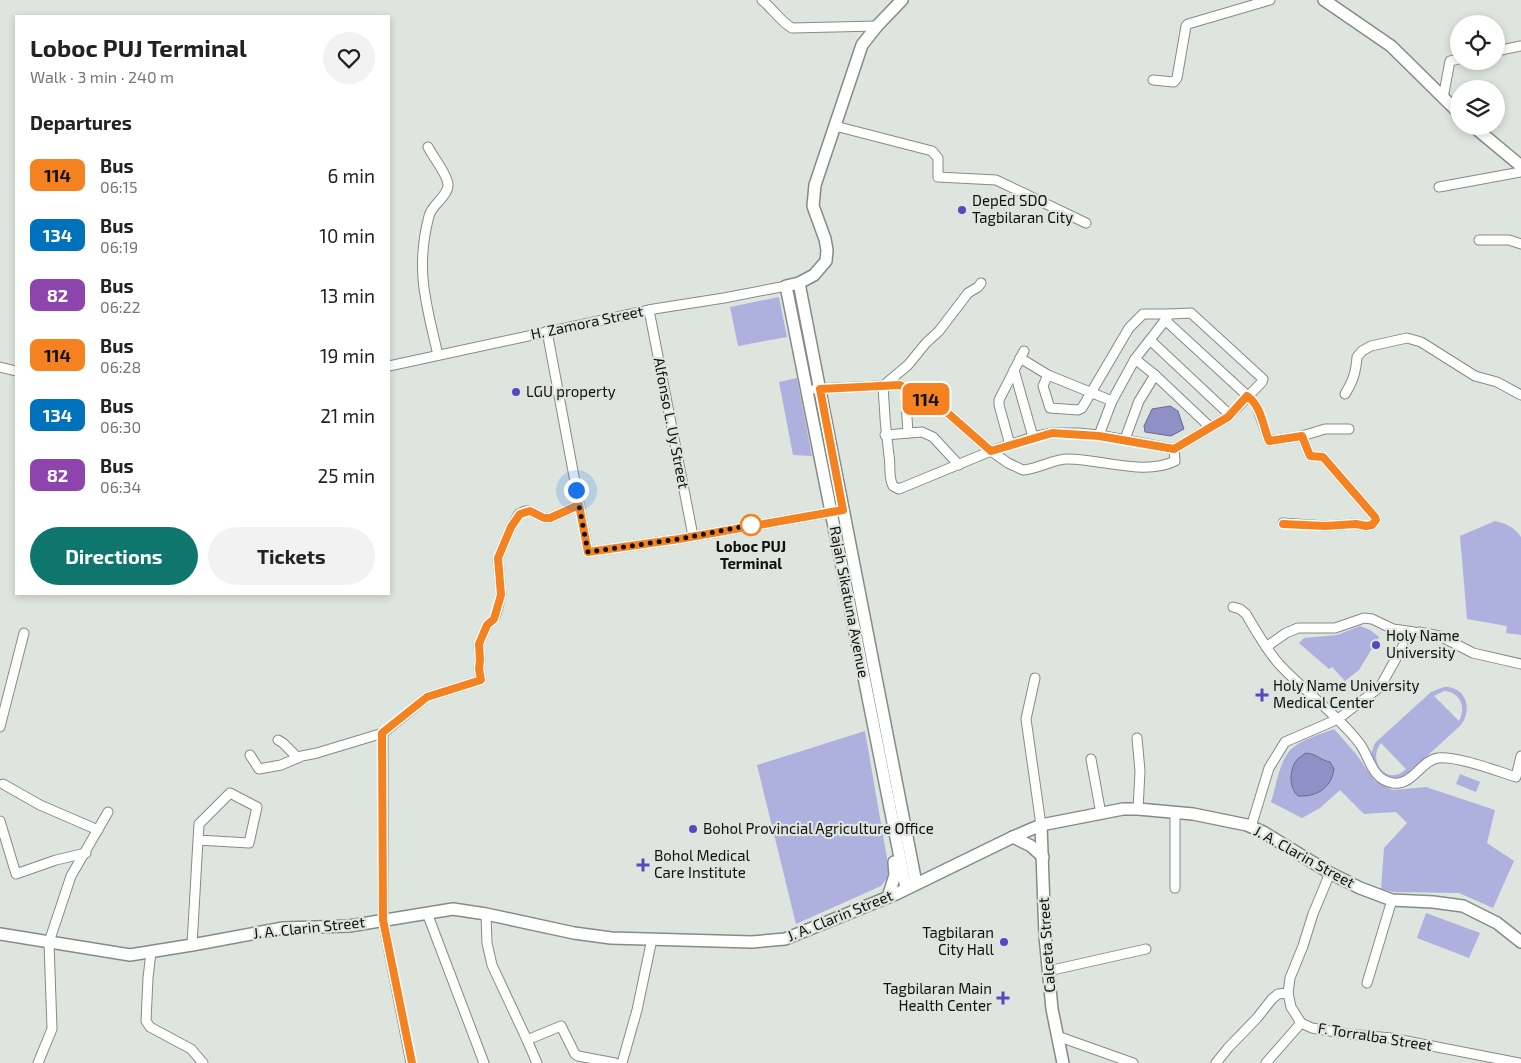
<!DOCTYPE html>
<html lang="en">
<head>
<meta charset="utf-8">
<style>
	:root { --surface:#fff; --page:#f2f2f2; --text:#222; --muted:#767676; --accent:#0f766e }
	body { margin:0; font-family:"Exo 2",sans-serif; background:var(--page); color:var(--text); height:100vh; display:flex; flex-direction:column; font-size:19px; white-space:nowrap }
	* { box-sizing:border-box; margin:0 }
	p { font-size:16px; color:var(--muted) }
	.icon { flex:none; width:28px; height:28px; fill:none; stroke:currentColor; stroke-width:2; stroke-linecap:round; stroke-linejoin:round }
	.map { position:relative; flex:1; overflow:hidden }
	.drawer { position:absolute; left:15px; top:15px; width:375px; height:580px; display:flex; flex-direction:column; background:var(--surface); border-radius:0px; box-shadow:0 2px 8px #0003 }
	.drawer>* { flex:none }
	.badge { padding:0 10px; border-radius:8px; font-size:18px; line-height:32px }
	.controls { position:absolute; left:1450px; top:15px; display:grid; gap:10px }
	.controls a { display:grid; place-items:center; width:55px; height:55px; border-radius:50%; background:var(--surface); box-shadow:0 2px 8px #0003; font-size:25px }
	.you { position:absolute; width:25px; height:25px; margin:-12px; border:4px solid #fff; border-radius:50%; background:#1a73e8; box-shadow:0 0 0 8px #1a73e833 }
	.map>.badge { position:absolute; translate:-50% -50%; box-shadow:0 0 0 2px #fff }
	h2 { padding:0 15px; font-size:19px; line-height:45px }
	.round { display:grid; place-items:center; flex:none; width:52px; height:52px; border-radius:26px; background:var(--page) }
	.headline { display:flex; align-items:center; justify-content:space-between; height:85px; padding:0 15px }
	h1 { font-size:24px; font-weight:700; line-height:38px }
	.cta { display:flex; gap:10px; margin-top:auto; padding:10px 15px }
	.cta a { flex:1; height:58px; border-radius:30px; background:var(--accent); color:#fff; font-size:20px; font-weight:700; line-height:58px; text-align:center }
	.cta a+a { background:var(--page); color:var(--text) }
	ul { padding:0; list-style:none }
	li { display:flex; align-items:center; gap:15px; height:60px; padding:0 15px }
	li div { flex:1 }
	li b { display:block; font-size:19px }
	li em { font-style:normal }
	li .badge { min-width:55px; font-weight:700; text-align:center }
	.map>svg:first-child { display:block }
</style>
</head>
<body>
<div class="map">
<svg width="1521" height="1063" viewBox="0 0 1521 1063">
	<rect width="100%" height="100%" fill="#dee5de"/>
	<g fill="#aeb0de" fill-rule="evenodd">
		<polygon points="779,297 787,337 738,346 730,307"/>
		<polygon points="797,378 812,456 793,455 779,382"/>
		<path d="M1495,521C1507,524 1514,527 1521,537V635L1506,633L1507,626L1467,619L1460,536Z"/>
		<polygon points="1360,626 1370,630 1379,637 1359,670 1345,681 1332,667 1329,669 1299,643 1304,638 1337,635"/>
		<path d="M1444,687C1466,686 1473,709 1461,725L1405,776L1393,779L1386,778L1373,764L1371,755L1373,748L1375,743L1431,692ZM1444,691C1461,692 1466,708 1459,721L1434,696ZM1381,743L1406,769C1389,787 1366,762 1381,743Z"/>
		<path d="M1334,729L1356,754L1375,781L1393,790L1426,787L1495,810L1487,843L1514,861L1493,908L1459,893L1394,892L1381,889L1384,848L1407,823L1396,812L1364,814L1340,790L1320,808L1302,818L1271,802C1276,787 1278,767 1288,753C1296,741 1321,734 1334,729Z"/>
		<polygon points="865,731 889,870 889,876 881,886 796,924 757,765"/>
		<polygon points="1460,774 1480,782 1476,792 1456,784"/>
		<polygon points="1426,913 1480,933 1469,958 1417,938"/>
	</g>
	<g fill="#8f90c5" stroke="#696a8f">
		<polygon points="1170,406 1178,411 1184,429 1171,436 1145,432 1144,426 1152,409"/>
		<path d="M1306,753C1317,754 1320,760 1330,762L1334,769C1331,789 1316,797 1298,796C1289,788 1289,771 1296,761C1298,758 1303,755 1306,753Z"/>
	</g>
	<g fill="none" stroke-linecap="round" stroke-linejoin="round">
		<g stroke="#858b85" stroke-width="11">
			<g id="minor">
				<path d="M762,0C773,9 780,21 792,28L877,26"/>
				<polyline points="1496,51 1521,46"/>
				<polyline points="1153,80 1174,82 1177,78 1186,26 1188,24 1270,0"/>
				<polyline points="1443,98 1450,61 1459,59"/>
				<polyline points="835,126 932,151 938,158 938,177 996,180 1086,223"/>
				<path d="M428,147C433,157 447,174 448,184C449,196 432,204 429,216C415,269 426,304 438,355"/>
				<polyline points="1439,187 1521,172"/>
				<polyline points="1479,240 1509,240 1521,244"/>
				<path d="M981,283L978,287L968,293L939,331L926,343L908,365L883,386C884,410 886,433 889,456C891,466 888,477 893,486L899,489L991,451L1033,437L1052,433H1078L1099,435L1112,401L1135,359L1170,314L1191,313L1263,379L1262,382L1228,417L1174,449L1099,435"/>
				<polyline points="649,310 693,536"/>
				<polyline points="1165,320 1252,400 1257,407 1269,441 1302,436 1310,456 1323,457 1375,517 1376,520 1372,525 1366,526 1355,524 1325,526 1283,523"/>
				<polyline points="547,331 588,552 679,539 843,510"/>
				<polyline points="1150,340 1230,415"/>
				<polyline points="1020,358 1048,375 1112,401"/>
				<polyline points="1135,359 1155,375 1210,427"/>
				<polyline points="389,366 654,309 724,298 786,286"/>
				<polyline points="0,367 16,371"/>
				<polyline points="1014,370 1033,437"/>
				<polyline points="1048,375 1043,386 1050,408 1078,410 1082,408 1129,328 1143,314 1170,314"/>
				<path d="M815,389L900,385L942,408L991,451L1008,463L1023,470C1039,469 1052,459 1068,459C1100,459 1145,476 1175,461L1174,449"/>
				<path d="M1345,394C1353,381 1356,372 1357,357L1362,351L1371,346L1407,338L1421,342L1475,376L1497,382L1521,395"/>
				<polyline points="906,402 908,433"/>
				<polyline points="885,435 922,432 933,437 959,465"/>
				<polyline points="1302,436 1325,429 1349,429"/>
				<polyline points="1125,439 1139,401 1155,375"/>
				<polyline points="1010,445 999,405 999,400 1024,351"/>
				<path d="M1233,607L1240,609L1246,614C1256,631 1266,649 1279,664C1305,692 1337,714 1360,744C1370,758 1372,780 1393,783C1413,786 1421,760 1438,758C1457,756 1497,771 1516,777L1521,756"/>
				<polyline points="1419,632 1440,636 1473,653 1521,664"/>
				<polyline points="1266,647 1286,633 1298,628 1335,628 1364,618 1372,619 1393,629 1414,632"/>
				<polyline points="1035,678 1026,719 1041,825"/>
				<polyline points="0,727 24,633"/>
				<polyline points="1137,738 1140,771 1138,809"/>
				<polyline points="278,740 283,743 298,758"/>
				<polyline points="250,755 259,769 281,765 302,756 317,753 383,733"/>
				<polyline points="1091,759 1101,814"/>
				<polyline points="3,784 40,805 98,830"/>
				<polyline points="1175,812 1175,888"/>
				<polyline points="0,821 16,874 56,860 86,853"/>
				<polyline points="1251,827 1269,768 1285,742 1338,719 1380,687 1403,646"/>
				<polyline points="1330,873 1313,914 1303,946 1290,978 1288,993 1291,1007 1301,1023 1312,1028 1348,1034 1391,1038 1519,1063"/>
				<polyline points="427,913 484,1063"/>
				<polyline points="486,914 487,943 492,965 527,1040 561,1026 575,1054 578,1056 615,1063"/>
				<polyline points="192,945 198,840 199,824 230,793 257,807 249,843 198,840"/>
				<polyline points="151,952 148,978 146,1021 150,1027 191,1049 203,1063"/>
				<polyline points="1048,971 1146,949"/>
				<polyline points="1367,983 1392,900"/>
				<polyline points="1057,1036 1133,1063"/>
				<polyline points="527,1040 537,1063"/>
				<polyline points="38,1063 52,1029 49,942 71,876 108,812"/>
				<polyline points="411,1063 383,920 383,733 427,697 481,680 479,669 480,660 479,644 487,625 494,619 497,611 501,595 498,558 511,527 519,514 525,511 530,511 544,518 550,518 579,505"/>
				<polyline points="622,1063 637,1010 652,939"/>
				<polyline points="1216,1063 1228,1048 1257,1018 1272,999 1278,994 1288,993"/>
				<polyline points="1266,1063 1301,1023"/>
			</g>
		</g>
		<g stroke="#858b85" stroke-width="14">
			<g id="major">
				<polyline points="902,0 877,26 862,45 815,185 813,206 825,239 827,250 826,261 814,275 799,283 786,286 906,888"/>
				<polyline points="1324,0 1391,46 1459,113"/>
				<polyline points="1473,126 1521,166"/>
				<polyline points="799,283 916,883"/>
				<polyline points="1041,825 1045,936 1052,1009 1063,1063"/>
				<polyline points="1013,837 1031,846 1043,857"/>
				<polyline points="888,897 895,875 894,862"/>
				<polyline points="0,934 130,955 192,945 283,928 349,926 453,909 486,914 574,933 611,938 752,942 785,939 896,894 1013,837 1041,825 1123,809 1138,809 1193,814 1247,825 1263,832 1330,873 1360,888 1392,900 1433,902 1463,906 1497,923 1521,942"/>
			</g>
		</g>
		<use href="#minor" stroke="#fff" stroke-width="9"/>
		<use href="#major" stroke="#fff" stroke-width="11"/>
	</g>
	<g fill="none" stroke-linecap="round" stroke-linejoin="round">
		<g stroke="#fff" stroke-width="11">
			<path id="line" d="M412,1063L383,920L382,733L427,697L481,680L479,669L480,660L479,644L487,625L494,619L501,595L498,558L511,527L520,514L530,511L544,518H550L579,505L588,552L679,539L843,510L820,389L900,385L942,408L991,451L1052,433L1099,436L1174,449L1228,417L1247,396C1261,405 1263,426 1269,441L1302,436L1310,456L1323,457L1375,517L1376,520L1372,525L1366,526L1356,524L1325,526L1283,524"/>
		</g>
		<use href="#line" stroke="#f58220" stroke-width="8"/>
		<polyline stroke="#101210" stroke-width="5" stroke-dasharray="0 9" points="576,490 588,552 679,539 751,525"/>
	</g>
	<g fill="#5748c0" stroke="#dee5de" stroke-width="2">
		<circle cx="962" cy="210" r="5"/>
		<circle cx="516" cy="392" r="5"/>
		<circle cx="1376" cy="645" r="5"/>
		<path d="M1259.5 687.5h5v5h5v5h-5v5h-5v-5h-5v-5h5z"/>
		<circle cx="693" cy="829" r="5"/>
		<path d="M640.5 857.5h5v5h5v5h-5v5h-5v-5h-5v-5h5z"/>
		<circle cx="1004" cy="942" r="5"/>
		<path d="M1000.5 990.5h5v5h5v5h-5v5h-5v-5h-5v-5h5z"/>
	</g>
	<circle fill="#fff" stroke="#f58220" stroke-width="2.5" cx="751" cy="525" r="10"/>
	<g text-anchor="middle" stroke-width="4.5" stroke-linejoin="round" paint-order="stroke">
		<g font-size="15" fill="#101210" stroke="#dee5de" text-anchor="start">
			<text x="972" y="206">DepEd SDO<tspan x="972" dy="17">Tagbilaran City</tspan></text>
			<text x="526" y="397">LGU property</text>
			<text x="1386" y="641">Holy Name<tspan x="1386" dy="17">University</tspan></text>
			<text x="1273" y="691">Holy Name University<tspan x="1273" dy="17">Medical Center</tspan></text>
			<text x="703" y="834">Bohol Provincial Agriculture Office</text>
			<text x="654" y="861">Bohol Medical<tspan x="654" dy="17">Care Institute</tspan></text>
			<text x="994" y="938" text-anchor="end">Tagbilaran<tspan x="994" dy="17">City Hall</tspan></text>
			<text x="992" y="994" text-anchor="end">Tagbilaran Main<tspan x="992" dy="17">Health Center</tspan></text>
		</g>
		<g font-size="15" fill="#101210" stroke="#dee5de">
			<text transform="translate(587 323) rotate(-12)" y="5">H. Zamora Street</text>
			<text transform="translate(671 423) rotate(79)" y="5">Alfonso L. Uy Street</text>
			<text transform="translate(849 602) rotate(79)" y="5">Rajah Sikatuna Avenue</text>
			<text transform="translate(1304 857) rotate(29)" y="5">J. A. Clarin Street</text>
			<text transform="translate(840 916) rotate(-22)" y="5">J. A. Clarin Street</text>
			<text transform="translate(309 928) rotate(-6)" y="5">J. A. Clarin Street</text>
			<text transform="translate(1047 945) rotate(-94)" y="5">Calceta Street</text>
			<text transform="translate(1375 1037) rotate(9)" y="5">F. Torralba Street</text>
		</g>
		<g font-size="15" font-weight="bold" fill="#101210" stroke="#dee5de">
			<text x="751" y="552">Loboc PUJ<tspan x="751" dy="17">Terminal</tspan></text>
		</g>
	</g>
</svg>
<div class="controls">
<a><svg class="icon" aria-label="locate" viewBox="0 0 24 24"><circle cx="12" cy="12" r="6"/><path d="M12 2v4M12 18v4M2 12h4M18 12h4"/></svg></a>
<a><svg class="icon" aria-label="layers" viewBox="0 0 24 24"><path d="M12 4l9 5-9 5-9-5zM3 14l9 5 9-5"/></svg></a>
</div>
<div class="you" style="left:576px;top:490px"></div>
<b class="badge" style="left:926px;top:399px;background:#f58220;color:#111">114</b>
<section class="drawer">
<div class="headline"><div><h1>Loboc PUJ Terminal</h1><p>Walk · 3 min · 240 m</p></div><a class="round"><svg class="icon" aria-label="heart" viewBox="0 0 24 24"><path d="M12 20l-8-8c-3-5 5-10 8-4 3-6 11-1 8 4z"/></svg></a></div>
<h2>Departures</h2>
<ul>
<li><span class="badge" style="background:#f58220;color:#111">114</span><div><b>Bus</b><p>06:15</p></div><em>6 min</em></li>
<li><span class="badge" style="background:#0072bc;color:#fff">134</span><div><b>Bus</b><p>06:19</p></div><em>10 min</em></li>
<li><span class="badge" style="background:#8e44ad;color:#fff">82</span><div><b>Bus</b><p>06:22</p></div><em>13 min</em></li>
<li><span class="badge" style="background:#f58220;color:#111">114</span><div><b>Bus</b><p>06:28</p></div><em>19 min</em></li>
<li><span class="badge" style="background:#0072bc;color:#fff">134</span><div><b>Bus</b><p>06:30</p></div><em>21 min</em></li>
<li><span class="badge" style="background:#8e44ad;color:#fff">82</span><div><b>Bus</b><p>06:34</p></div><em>25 min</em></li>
</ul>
<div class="cta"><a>Directions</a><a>Tickets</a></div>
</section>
</div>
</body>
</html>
